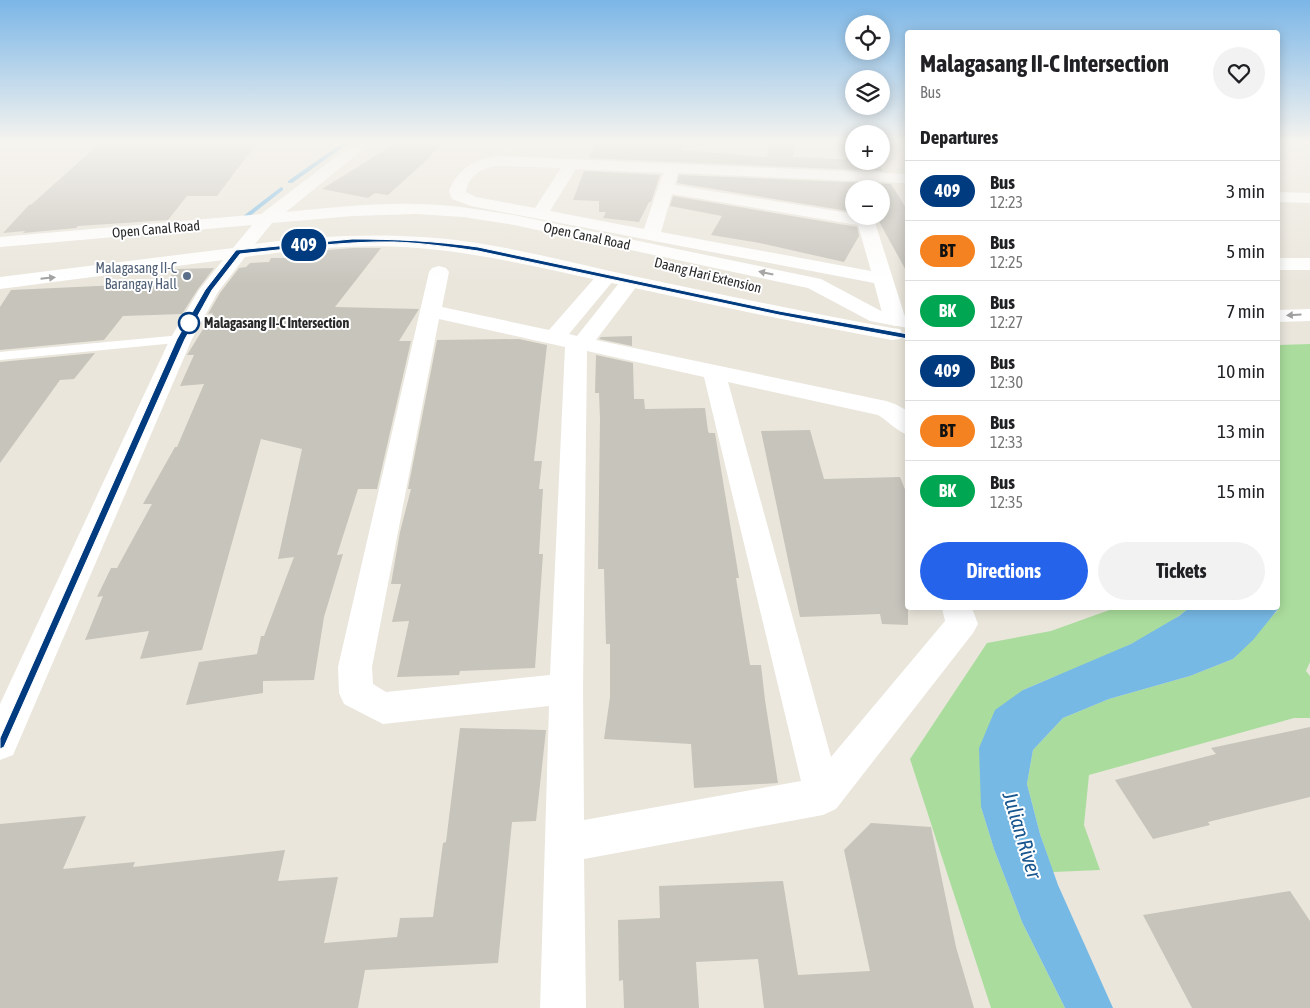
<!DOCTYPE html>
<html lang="en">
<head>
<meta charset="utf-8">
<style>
	:root { --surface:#fff; --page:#f2f2f2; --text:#202124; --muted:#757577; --line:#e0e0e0; --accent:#2563eb }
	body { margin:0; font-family:"Asap Condensed",sans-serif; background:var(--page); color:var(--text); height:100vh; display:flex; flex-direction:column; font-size:19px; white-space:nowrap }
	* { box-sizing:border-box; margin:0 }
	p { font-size:16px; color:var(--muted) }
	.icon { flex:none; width:28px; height:28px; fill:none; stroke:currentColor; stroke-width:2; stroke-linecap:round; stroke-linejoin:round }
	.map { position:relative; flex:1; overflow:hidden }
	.side { position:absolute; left:905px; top:30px; width:375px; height:580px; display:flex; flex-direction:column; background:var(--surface); border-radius:5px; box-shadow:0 2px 12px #0003 }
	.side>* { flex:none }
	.badge { padding:0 10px; border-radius:16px; font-size:18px; line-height:32px }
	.tools { position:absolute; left:845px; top:15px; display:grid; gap:10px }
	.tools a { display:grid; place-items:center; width:45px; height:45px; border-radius:50%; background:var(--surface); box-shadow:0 2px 12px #0003; font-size:25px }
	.map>.badge { position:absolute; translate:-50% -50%; box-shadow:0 0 0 2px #fff }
	h2 { padding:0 15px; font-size:19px; line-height:45px }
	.round { display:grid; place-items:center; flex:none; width:52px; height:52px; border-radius:26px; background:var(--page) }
	.headline { display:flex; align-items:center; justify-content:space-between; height:85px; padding:0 15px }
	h1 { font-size:24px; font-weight:700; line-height:38px }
	.action { display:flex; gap:10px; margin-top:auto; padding:10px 15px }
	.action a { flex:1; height:58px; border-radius:30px; background:var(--accent); color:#fff; font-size:20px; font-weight:700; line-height:58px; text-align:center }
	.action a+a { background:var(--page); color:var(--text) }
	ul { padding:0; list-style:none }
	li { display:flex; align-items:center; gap:15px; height:60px; padding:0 15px; border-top:1px solid var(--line) }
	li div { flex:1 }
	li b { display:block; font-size:19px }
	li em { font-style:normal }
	li .badge { min-width:55px; font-weight:700; text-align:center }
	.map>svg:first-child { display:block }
</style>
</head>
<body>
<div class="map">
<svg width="1310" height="1008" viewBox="0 0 1310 1008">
	<rect width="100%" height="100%" fill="#eae6dc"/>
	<g fill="#aadd9d">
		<polygon points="1310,344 1310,662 1306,671 1310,676 1310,718 1294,718 1089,775 1084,825 1100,870 1053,872 1040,834 1027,784 1033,750 1063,718 1109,699 1190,676 1233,659 1278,610 1278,345"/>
		<path d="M1115,608H1189C1141,647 1079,665 1023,690L981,807L994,849L1022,922L1065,1008H991L910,759L987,643L1051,631Z"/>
	</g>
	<polygon fill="#77b9e5" points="1278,589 1278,609 1253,640 1233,659 1190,676 1109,699 1063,718 1033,750 1027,784 1040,834 1058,885 1113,1008 1065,1008 1022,922 994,849 981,807 979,748 995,710 1023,690 1131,644 1179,616 1189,608 1278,608"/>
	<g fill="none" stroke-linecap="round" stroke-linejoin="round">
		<g fill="#77b9e5" fill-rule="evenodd">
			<polygon points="342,143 349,143 292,183 288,183 288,181"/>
			<polygon points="281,187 283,188 283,190 246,219 242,219 242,217"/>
		</g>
	</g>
	<g fill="#c6c4bb">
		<polygon points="100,143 257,143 217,196 187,196 168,220 78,226 76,228 23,233 25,231 3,233 29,205 32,204"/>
		<polygon points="396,143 442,143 430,155 431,156 388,195 375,193 368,198 322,189"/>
		<polygon points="595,143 683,143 681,150 683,150 767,157 769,143 795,143 793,157 877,161 883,171 589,158"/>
		<polygon points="584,171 660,175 651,202 649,202 639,222 603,218 606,212 599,212 599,201 573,200"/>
		<polygon points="679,175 891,184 908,211 908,274 876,216 881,216 881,189 854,189 854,212 677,183"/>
		<polygon points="673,196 857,227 859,236 844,262 760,243 711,235 722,216 670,206"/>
		<polygon points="353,248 381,248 335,307 419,309 399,341 411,341 377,489 358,489 337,555 343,554 324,617 314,680 263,681 263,693 186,705 199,662 257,654 261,636 264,636 294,557 278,559 302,449 261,439 202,650 140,659 149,631 85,640 103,596 97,597 111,568 117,568 152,504 143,504 175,447 177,447 204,384 180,386 194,355 187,355 213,313 208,314 220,293 239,268 246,267 250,263 269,262 271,258 300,258 303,252"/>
		<polygon points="214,268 198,289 182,314 123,316 104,340 0,350 0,307 11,290 142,284 144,281 167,281 176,269"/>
		<polygon points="632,336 632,346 599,339 601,337"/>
		<polygon points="519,339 547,345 534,461 542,461 539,489 543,489 539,554 543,554 535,668 460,671 459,675 397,677 409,621 392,622 401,584 391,584 400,532 411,489 408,489 437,340"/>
		<polygon points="95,353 74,379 60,380 0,463 0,362"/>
		<polygon points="596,355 633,363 634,399 644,399 645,409 705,408 708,431 709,433 715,433 739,578 736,578 750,665 761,665 765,700 778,783 694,788 691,744 604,739 610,697 610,644 606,644 604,569 598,569 600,419 599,393 595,393"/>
		<polygon points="810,430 824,479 900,477 908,497 908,625 882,624 880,614 800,617 761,431"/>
		<polygon points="1310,727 1310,797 1208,822 1210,825 1153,839 1115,780 1216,754 1211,748"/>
		<polygon points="460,728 546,730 536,821 512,822 498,963 365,970 358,1008 0,1008 0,824 86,816 63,869 135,862 133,867 285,850 278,881 338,877 324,943 397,937 400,918 433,917 443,843 446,842"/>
		<polygon points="871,823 931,827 956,947 974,1008 764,1008 758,959 696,962 699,1008 624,1008 623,980 619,981 618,920 660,918 659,886 783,881 798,975 870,971 844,850"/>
		<polygon points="1290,891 1310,921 1310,1008 1192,1008 1143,915"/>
	</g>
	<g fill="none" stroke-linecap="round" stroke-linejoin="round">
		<polygon fill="#fff" fill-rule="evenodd" points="181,335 187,339 186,342 0,360 0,352"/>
		<g fill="#fff" fill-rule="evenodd">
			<path d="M500,156L908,174V182L903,183L678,173L675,185L854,214V216H873L906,320L902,324L895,326L888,324L884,320L874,283L471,206L452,199L449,191C459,167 475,159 500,156ZM500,166L561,168L535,208L476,197L466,192C469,175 483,167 500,166ZM576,169L663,173L644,229L550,211ZM672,194L858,225L871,271L661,232Z"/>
			<polygon points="1278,192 1310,193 1310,203 1278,202"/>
			<rect x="1278" y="258" width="32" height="12"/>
			<path d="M439,266L446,268L449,272L442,307L549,330L599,273L606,271L613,273L616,277L613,281L569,334L577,336L623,278L630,276L637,278L640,282L596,340L886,401L895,404L908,411V435C898,432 888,421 878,415L728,382L831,757L945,621L942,608H972L978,624L973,633L836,809L823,815L584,859L586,1008H540L549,706L383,724L344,704L339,693L338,667L420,311L429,272L432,268ZM439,319L565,347L550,675L386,692L373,684L372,667ZM587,351L704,377L801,781L584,820L583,689Z"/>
		</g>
		<g fill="#fff" fill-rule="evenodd">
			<path d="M354,143H371L286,212C329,208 372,203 415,204C449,204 481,210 514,215L821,279L883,312L908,316V328L870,321L808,288L514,225L463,217L416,214L353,216L272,223L255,244C329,234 404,232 477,243C529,251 581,265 633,276C719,294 805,312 892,328L900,329L903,334L900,339L892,340C797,323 702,303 607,282C545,269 482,253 418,248C361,243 302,249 245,257L218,292L192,339L13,755L0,760V704L170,339L199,290L223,260L0,289V277L233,248L252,225L0,247V237L261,214Z"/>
			<polygon points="1310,309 1310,321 1278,322 1278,310"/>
		</g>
	</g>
	<defs><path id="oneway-solid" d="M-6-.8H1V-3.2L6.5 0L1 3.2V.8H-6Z" transform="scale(1.25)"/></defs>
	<g fill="#9f9f9f">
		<use href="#oneway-solid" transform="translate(766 273) rotate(-168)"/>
		<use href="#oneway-solid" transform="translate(48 278) rotate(-6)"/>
		<use href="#oneway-solid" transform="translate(1294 315) rotate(177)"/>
	</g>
	<linearGradient id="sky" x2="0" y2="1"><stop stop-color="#7bb6e7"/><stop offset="0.5" stop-color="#f6f4ef"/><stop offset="1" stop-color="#f6f4ef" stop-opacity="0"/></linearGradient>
	<rect width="1310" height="284" fill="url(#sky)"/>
	<path fill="#003b80" stroke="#fff" d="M352,239C395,239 436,241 478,247L779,311L908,334L911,336L908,339L779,315L478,251C450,247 422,243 394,242C343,241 291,249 240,254L212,290L185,339L4,747L0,749V738L177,339L205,290L236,250Z"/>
	<circle fill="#5c6f8a" stroke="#fff" stroke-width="2" cx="187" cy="276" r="5"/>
	<circle fill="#fff" stroke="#003b80" stroke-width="2.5" cx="189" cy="323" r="10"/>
	<g text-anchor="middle" stroke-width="4" stroke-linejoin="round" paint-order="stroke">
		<g font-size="14" fill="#292929" stroke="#fff">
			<text transform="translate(156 229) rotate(-5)" y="5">Open Canal Road</text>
			<text transform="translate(587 236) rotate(12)" y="5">Open Canal Road</text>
			<text transform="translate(708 275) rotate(14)" y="5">Daang Hari Extension</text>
		</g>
		<g font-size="14" fill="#4e5e75" stroke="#fff" text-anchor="end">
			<text x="177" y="273">Malagasang II-C<tspan x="177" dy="16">Barangay Hall</tspan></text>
		</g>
		<g font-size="14" font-weight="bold" fill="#292929" stroke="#fff" text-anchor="start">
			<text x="204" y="328">Malagasang II-C Intersection</text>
		</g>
		<g font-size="21" font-style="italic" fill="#18568f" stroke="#fff">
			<text transform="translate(1022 835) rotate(73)" y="7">Julian River</text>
		</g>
	</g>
</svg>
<div class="tools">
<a><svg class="icon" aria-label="locate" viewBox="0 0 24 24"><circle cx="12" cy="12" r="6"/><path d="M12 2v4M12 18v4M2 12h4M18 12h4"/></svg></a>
<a><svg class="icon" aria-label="layers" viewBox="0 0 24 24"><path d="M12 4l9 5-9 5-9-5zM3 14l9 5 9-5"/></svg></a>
<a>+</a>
<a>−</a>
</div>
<b class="badge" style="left:304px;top:245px;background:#003b80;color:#fff">409</b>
<section class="side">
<div class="headline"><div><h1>Malagasang II-C Intersection</h1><p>Bus</p></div><a class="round"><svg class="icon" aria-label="heart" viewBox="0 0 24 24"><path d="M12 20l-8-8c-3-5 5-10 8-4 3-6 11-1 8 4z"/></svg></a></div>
<h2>Departures</h2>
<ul>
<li><span class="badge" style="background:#003b80;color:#fff">409</span><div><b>Bus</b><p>12:23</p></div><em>3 min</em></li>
<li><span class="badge" style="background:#f58220;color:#111">BT</span><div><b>Bus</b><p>12:25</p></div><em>5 min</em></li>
<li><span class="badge" style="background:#00a651;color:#fff">BK</span><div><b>Bus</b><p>12:27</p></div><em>7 min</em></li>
<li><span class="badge" style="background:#003b80;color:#fff">409</span><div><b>Bus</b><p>12:30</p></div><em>10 min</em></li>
<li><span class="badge" style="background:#f58220;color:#111">BT</span><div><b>Bus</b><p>12:33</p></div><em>13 min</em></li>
<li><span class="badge" style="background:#00a651;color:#fff">BK</span><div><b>Bus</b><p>12:35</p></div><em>15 min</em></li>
</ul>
<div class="action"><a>Directions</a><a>Tickets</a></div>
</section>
</div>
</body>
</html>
